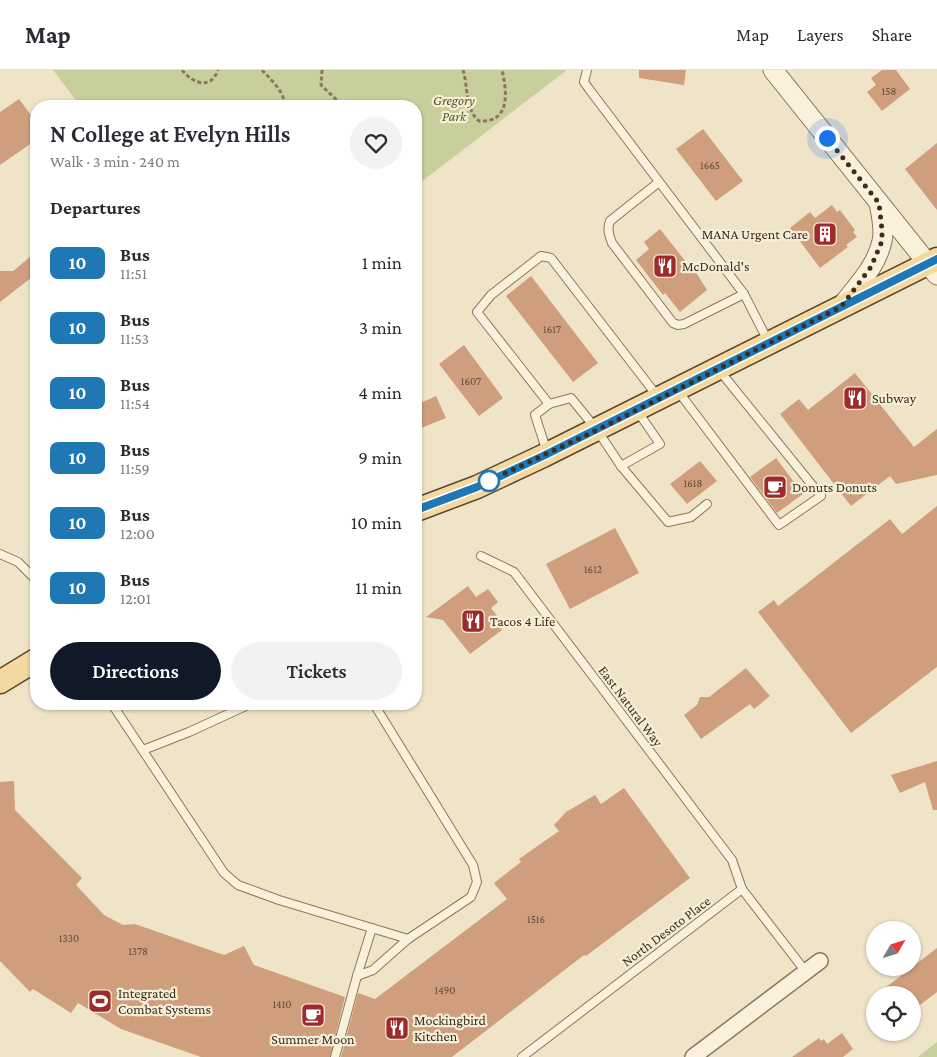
<!DOCTYPE html>
<html lang="en">
<head>
<meta charset="utf-8">
<style>
	:root { --surface:#fff; --page:#f2f2f3; --text:#2b2b33; --muted:#7c7c81; --line:#e1e1e2; --accent:#111827 }
	body { margin:0; font-family:"Crimson Pro",serif; background:var(--page); color:var(--text); height:100vh; display:flex; flex-direction:column; font-size:19px; white-space:nowrap }
	* { box-sizing:border-box; margin:0 }
	p { font-size:16px; color:var(--muted) }
	.icon { flex:none; width:28px; height:28px; fill:none; stroke:currentColor; stroke-width:2; stroke-linecap:round; stroke-linejoin:round }
	.map { position:relative; flex:1; overflow:hidden }
	.sheet { position:absolute; left:30px; top:30px; width:392px; height:610px; display:flex; flex-direction:column; background:var(--surface); border-radius:20px; box-shadow:0 1px 4px #0004 }
	.sheet>* { flex:none }
	.badge { padding:0 10px; border-radius:8px; font-size:18px; line-height:32px }
	.needle { width:32px; rotate:51deg }
	.fabs { position:absolute; left:866px; top:851px; display:grid; gap:10px }
	.fabs a { display:grid; place-items:center; width:55px; height:55px; border-radius:50%; background:var(--surface); box-shadow:0 1px 4px #0004; font-size:25px }
	.you { position:absolute; width:25px; height:25px; margin:-12px; border:4px solid #fff; border-radius:50%; background:#1a73e8; box-shadow:0 0 0 8px #1a73e833 }
	.map>.badge { position:absolute; translate:-50% -50%; box-shadow:0 0 0 2px #fff }
	h2 { padding:0 20px; font-size:19px; line-height:45px }
	.round { display:grid; place-items:center; flex:none; width:52px; height:52px; border-radius:26px; background:var(--page) }
	.summary { display:flex; align-items:center; justify-content:space-between; height:85px; padding:0 20px }
	h1 { font-size:24px; font-weight:600; line-height:38px }
	.action { display:flex; gap:10px; margin-top:auto; padding:10px 20px }
	.action a { flex:1; height:58px; border-radius:30px; background:var(--accent); color:#fff; font-size:20px; font-weight:600; line-height:58px; text-align:center }
	.action a+a { background:var(--page); color:var(--text) }
	ul { padding:0; list-style:none }
	li { display:flex; align-items:center; gap:15px; height:65px; padding:0 20px }
	li div { flex:1 }
	li b { display:block; font-size:19px }
	li em { font-style:normal }
	li .badge { min-width:55px; font-weight:700; text-align:center }
	header { display:flex; align-items:center; gap:30px; box-sizing:border-box; height:70px; padding:0 25px; background:var(--surface); border-bottom:1px solid var(--line) }
	header strong { font-size:24px }
	nav { display:flex; gap:28px; margin-inline-start:auto; font-size:18px }
	.map>svg:first-child { display:block }
</style>
</head>
<body>
<header>
<strong>Map</strong>
<nav><a>Map</a><a>Layers</a><a>Share</a></nav>
</header>
<div class="map">
<svg width="937" height="987" viewBox="0 0 937 987">
	<rect width="100%" height="100%" fill="#f0e4c8"/>
	<g fill="#c9cf9b">
		<polygon points="53,0 567,0 416,116 416,36 80,36"/>
		<polygon points="937,972 937,987 918,987"/>
	</g>
	<g fill="#cf9f7d">
		<polygon points="639,0 686,0 684,15 639,8"/>
		<polygon points="882,0 896,0 910,19 882,41 867,22 876,15 871,8"/>
		<polygon points="19,29 36,52 36,70 0,95 0,42"/>
		<polygon points="703,59 743,111 716,131 676,79"/>
		<polygon points="937,73 937,140 905,99"/>
		<polygon points="832,135 837,142 840,140 855,160 853,162 857,167 846,175 848,177 820,198 790,158 810,142 815,148"/>
		<polygon points="660,159 694,202 695,201 707,220 680,242 665,223 663,225 636,190 649,179 644,172"/>
		<polygon points="36,182 36,204 0,232 0,201 13,201"/>
		<polygon points="531,206 598,293 573,312 506,226"/>
		<polygon points="464,275 503,328 479,346 439,294"/>
		<polygon points="855,303 914,377 937,359 937,405 896,414 890,406 851,436 780,344 799,329 808,340"/>
		<polygon points="436,326 446,348 416,360 416,335"/>
		<polygon points="776,388 803,424 777,443 750,407"/>
		<polygon points="700,391 717,411 687,434 670,414"/>
		<polygon points="937,436 937,597 851,663 758,542 774,530 778,536 890,449 902,464"/>
		<polygon points="615,458 639,503 570,539 546,494"/>
		<polygon points="468,516 476,527 488,519 498,532 491,538 503,553 499,556 502,560 470,584 443,550 426,547"/>
		<polygon points="746,598 770,626 754,639 750,634 701,669 684,645 697,635 700,627 709,627"/>
		<polygon points="937,691 937,740 933,740 925,712 900,723 891,705"/>
		<polygon points="14,711 15,740 82,808 76,815 104,845 123,855 135,854 224,885 244,876 254,895 345,927 330,987 201,987 121,959 78,933 71,943 33,919 30,922 0,891 0,712"/>
		<polygon points="624,718 690,808 586,886 584,885 452,987 341,987 358,923 375,929 507,829 494,813 521,792 519,789 559,761 554,755 566,742 595,725 601,734"/>
		<polygon points="937,878 937,922 912,941 912,925 876,925"/>
		<polygon points="842,963 853,979 843,987 792,987 819,968 821,971 824,969 827,974"/>
	</g>
	<g fill="none" stroke-linecap="round" stroke-linejoin="round">
		<g stroke="#8d765c" stroke-width="10">
			<g id="service">
				<polyline points="587,0 584,12 589,19 744,224 768,271"/>
				<path d="M659,112L610,151C607,159 609,165 612,173L673,253L678,255L684,254L744,224"/>
				<polyline points="678,321 779,455 821,426 719,300"/>
				<polyline points="549,334 477,242 491,225 541,186 551,188 658,327"/>
				<polyline points="547,382 535,345 549,334 571,328 597,360 621,396 660,374 638,342"/>
				<polyline points="621,396 668,452 691,447 707,434"/>
				<polyline points="0,484 18,492 36,510"/>
				<polyline points="481,486 514,502 732,790 742,819"/>
				<polyline points="112,634 224,803 238,815 279,830 408,869"/>
				<polyline points="143,680 189,662 250,634"/>
				<polyline points="357,906 373,900 408,869 471,827 477,812 473,795 374,634"/>
				<polyline points="335,987 357,906 372,858"/>
				<polyline points="522,987 742,819 806,902"/>
			</g>
		</g>
		<g stroke="#8d765c" stroke-width="18">
			<polyline id="minor" points="693,987 820,891"/>
		</g>
		<g stroke="#8d765c" stroke-width="21">
			<g id="tertiary">
				<polyline points="773,0 937,205"/>
				<path d="M841,237C856,217 877,196 882,171C885,159 881,145 879,133"/>
			</g>
		</g>
		<g stroke="#5b4430" stroke-width="25">
			<g id="primary">
				<polyline points="416,440 477,417 543,386 937,189"/>
				<polyline points="0,612 36,590"/>
			</g>
		</g>
		<g stroke="#8d765c" stroke-width="3" stroke-dasharray="4 2.5" stroke-linecap="butt">
			<path d="M182,0C193,14 211,20 218,0"/>
			<path d="M262,0C272,11 284,21 285,36"/>
			<polyline points="322,0 321,15 343,36"/>
			<path d="M463,0C468,15 465,40 479,51C511,53 507,21 502,0"/>
		</g>
		<use href="#service" stroke="#faf1dc" stroke-width="8"/>
		<use href="#minor" stroke="#faf1dc" stroke-width="15"/>
		<use href="#tertiary" stroke="#faf1dc" stroke-width="19"/>
		<use href="#primary" stroke="#f3d9a0" stroke-width="22"/>
	</g>
	<g fill="none" stroke-linecap="round" stroke-linejoin="round">
		<g stroke="#fff" stroke-width="11">
			<polyline id="line" points="416,440 477,417 543,386 937,189"/>
		</g>
		<use href="#line" stroke="#1f77b4" stroke-width="8"/>
		<polyline stroke="#3d2e20" stroke-width="5" stroke-dasharray="0 9" points="489,411 597,360 841,237 871,197 882,171 882,160 879,133 827,68"/>
	</g>
	<defs>
		<g id="building-square" transform="scale(1.25)"><rect x="-9" y="-9" width="18" height="18" rx="4" fill="#9e2a2b" stroke="#f7eed8"/><path d="M-4-6H4V6H1V3H-1V6H-4ZM-2.5-4.3h1.7v1.8h-1.7ZM.8-4.3h1.7v1.8H.8ZM-2.5-1h1.7V.8h-1.7ZM.8-1h1.7V.8H.8Z" fill="#fff"/></g>
		<g id="restaurant-square" transform="scale(1.25)"><rect x="-9" y="-9" width="18" height="18" rx="4" fill="#9e2a2b" stroke="#f7eed8"/><path d="M-5-6h1v4h1v-4h1v4h1v-4h1v5L-1.5 .5V6h-2V.5L-5-1ZM5-6V6H3V1.5H1.5Q1.5-4 5-6Z" fill="#fff"/></g>
		<g id="cafe-square" transform="scale(1.25)"><rect x="-9" y="-9" width="18" height="18" rx="4" fill="#9e2a2b" stroke="#f7eed8"/><path d="M-5.5-4.5H6V0H3Q3 3.5 0 3.5H-2.5Q-5.5 3.5-5.5 0ZM3-3.2v2h1.7v-2ZM-6 4.5H4V6H-6Z" fill="#fff"/></g>
		<g id="stadium-square" transform="scale(1.25)"><rect x="-9" y="-9" width="18" height="18" rx="4" fill="#9e2a2b" stroke="#f7eed8"/><path d="M0-5a6.5 5 0 1 0 0 10a6.5 5 0 1 0 0-10ZM-3.5-1.8h7v3.6h-7Z" fill="#fff"/></g>
	</defs>
	<g fill-rule="evenodd">
		<use href="#building-square" x="825" y="164"/>
		<use href="#restaurant-square" x="665" y="196"/>
		<use href="#restaurant-square" x="855" y="328"/>
		<use href="#cafe-square" x="775" y="417"/>
		<use href="#restaurant-square" x="473" y="551"/>
		<use href="#stadium-square" x="100" y="931"/>
		<use href="#cafe-square" x="313" y="945"/>
		<use href="#restaurant-square" x="397" y="958"/>
	</g>
	<circle fill="#fff" stroke="#1f77b4" stroke-width="2.5" cx="489" cy="411" r="10"/>
	<g text-anchor="middle" stroke-width="4.5" stroke-linejoin="round" paint-order="stroke">
		<g font-size="11" fill="#624a37">
			<text x="889" y="25">158</text>
			<text x="710" y="99">1665</text>
			<text x="552" y="263">1617</text>
			<text x="471" y="315">1607</text>
			<text x="693" y="417">1618</text>
			<text x="593" y="503">1612</text>
			<text x="536" y="853">1516</text>
			<text x="69" y="872">1330</text>
			<text x="138" y="885">1378</text>
			<text x="445" y="924">1490</text>
			<text x="282" y="938">1410</text>
		</g>
		<g font-size="14" font-style="italic" fill="#4d5a26" stroke="#f7eed8">
			<text x="454" y="35">Gregory<tspan x="454" dy="16">Park</tspan></text>
		</g>
		<g font-size="14" fill="#3d2e20" stroke="#f7eed8" text-anchor="start">
			<text x="808" y="169" text-anchor="end">MANA Urgent Care</text>
			<text x="682" y="201">McDonald's</text>
			<text x="872" y="333">Subway</text>
			<text x="792" y="422">Donuts Donuts</text>
			<text x="490" y="556">Tacos 4 Life</text>
			<text x="118" y="928">Integrated<tspan x="118" dy="16">Combat Systems</tspan></text>
			<text x="414" y="955">Mockingbird<tspan x="414" dy="16">Kitchen</tspan></text>
			<text x="313" y="974" text-anchor="middle">Summer Moon</text>
		</g>
		<g font-size="14" fill="#3d2e20" stroke="#f7eed8">
			<text transform="translate(631 636) rotate(53)" y="5">East Natural Way</text>
			<text transform="translate(666 861) rotate(-37)" y="5">North Desoto Place</text>
		</g>
	</g>
</svg>
<div class="fabs">
<a><svg class="needle" viewBox="-14 -14 28 28"><path d="M0-13l5 13h-10z" fill="#e53935"/><path d="M0 13l5-13h-10z" fill="#7c7c81"/></svg></a>
<a><svg class="icon" aria-label="locate" viewBox="0 0 24 24"><circle cx="12" cy="12" r="6"/><path d="M12 2v4M12 18v4M2 12h4M18 12h4"/></svg></a>
</div>
<div class="you" style="left:827px;top:68px"></div>
<section class="sheet">
<div class="summary"><div><h1>N College at Evelyn Hills</h1><p>Walk · 3 min · 240 m</p></div><a class="round"><svg class="icon" aria-label="heart" viewBox="0 0 24 24"><path d="M12 20l-8-8c-3-5 5-10 8-4 3-6 11-1 8 4z"/></svg></a></div>
<h2>Departures</h2>
<ul>
<li><span class="badge" style="background:#1f77b4;color:#fff">10</span><div><b>Bus</b><p>11:51</p></div><em>1 min</em></li>
<li><span class="badge" style="background:#1f77b4;color:#fff">10</span><div><b>Bus</b><p>11:53</p></div><em>3 min</em></li>
<li><span class="badge" style="background:#1f77b4;color:#fff">10</span><div><b>Bus</b><p>11:54</p></div><em>4 min</em></li>
<li><span class="badge" style="background:#1f77b4;color:#fff">10</span><div><b>Bus</b><p>11:59</p></div><em>9 min</em></li>
<li><span class="badge" style="background:#1f77b4;color:#fff">10</span><div><b>Bus</b><p>12:00</p></div><em>10 min</em></li>
<li><span class="badge" style="background:#1f77b4;color:#fff">10</span><div><b>Bus</b><p>12:01</p></div><em>11 min</em></li>
</ul>
<div class="action"><a>Directions</a><a>Tickets</a></div>
</section>
</div>
</body>
</html>
